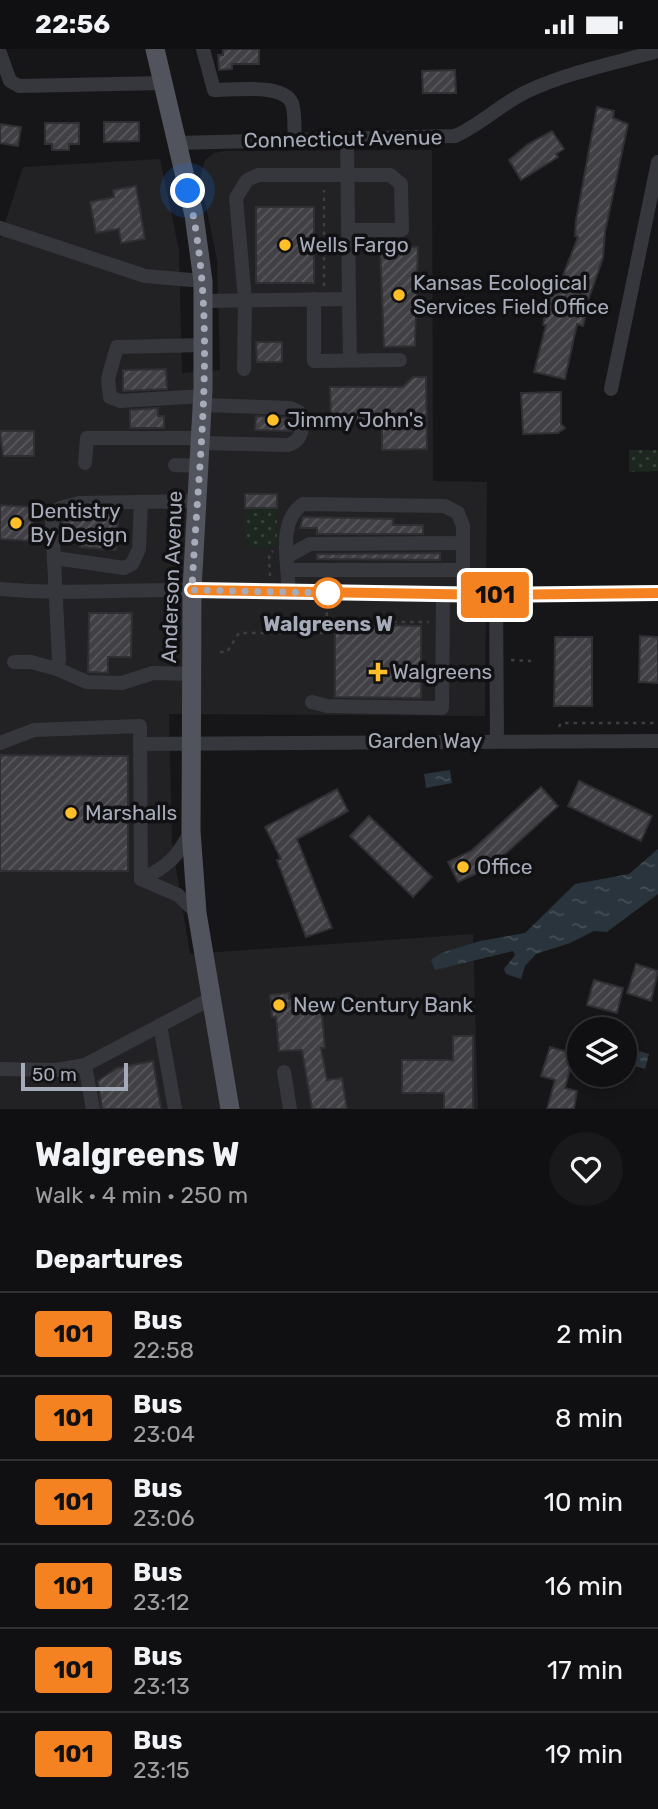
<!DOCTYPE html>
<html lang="en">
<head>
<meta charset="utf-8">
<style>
	:root { --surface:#101012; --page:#19191b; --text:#f1f3f6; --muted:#9c9d9f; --line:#303032 }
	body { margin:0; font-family:Rubik,sans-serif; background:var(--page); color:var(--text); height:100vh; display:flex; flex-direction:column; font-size:26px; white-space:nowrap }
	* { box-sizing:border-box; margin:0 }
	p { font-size:23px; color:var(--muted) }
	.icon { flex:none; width:38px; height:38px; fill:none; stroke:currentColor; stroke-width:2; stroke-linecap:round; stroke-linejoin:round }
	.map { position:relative; height:1060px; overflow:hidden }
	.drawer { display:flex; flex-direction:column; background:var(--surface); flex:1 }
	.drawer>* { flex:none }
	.badge { padding:0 14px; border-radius:5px; font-size:24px; line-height:46px }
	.tools { position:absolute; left:567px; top:968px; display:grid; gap:14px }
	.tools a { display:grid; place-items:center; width:70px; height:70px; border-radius:50%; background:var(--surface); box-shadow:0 4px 10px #0003,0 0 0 2px var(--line); font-size:35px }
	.scale { position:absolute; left:21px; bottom:18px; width:107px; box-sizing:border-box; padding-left:7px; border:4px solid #a6abb9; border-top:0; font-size:19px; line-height:24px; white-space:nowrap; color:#a6abb9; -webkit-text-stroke:5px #111113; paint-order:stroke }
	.you { position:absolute; width:35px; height:35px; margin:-18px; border:5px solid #fff; border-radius:50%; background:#1a73e8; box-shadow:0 0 0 10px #1a73e833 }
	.map>.badge { position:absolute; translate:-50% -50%; box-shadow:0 0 0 4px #fff }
	h2 { padding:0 35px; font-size:26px; line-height:63px }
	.round { display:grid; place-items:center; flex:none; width:74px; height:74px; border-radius:37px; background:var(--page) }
	.summary { display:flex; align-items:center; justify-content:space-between; height:119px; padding:0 35px }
	h1 { font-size:33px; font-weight:700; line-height:52px }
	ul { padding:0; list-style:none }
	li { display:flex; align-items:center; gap:21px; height:84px; padding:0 35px; border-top:2px solid var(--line) }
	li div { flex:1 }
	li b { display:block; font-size:26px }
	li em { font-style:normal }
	li .badge { min-width:77px; font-weight:700; text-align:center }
	.status { display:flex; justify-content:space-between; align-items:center; height:49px; padding:0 35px; background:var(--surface); direction:ltr }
	.status svg { height:19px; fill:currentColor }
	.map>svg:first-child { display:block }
</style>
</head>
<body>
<div class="status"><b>22:56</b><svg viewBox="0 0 49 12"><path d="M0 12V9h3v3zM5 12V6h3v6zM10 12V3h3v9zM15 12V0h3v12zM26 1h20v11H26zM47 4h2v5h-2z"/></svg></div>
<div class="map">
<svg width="658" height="1060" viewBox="0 0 658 1060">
	<defs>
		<pattern id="park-dots" width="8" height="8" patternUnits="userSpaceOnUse" patternTransform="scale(1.75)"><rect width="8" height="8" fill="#1d261f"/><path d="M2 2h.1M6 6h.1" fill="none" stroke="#3b433d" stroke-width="1.8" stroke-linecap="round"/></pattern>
		<pattern id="water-ripples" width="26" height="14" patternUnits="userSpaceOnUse" patternTransform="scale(1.75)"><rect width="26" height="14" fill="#2a343d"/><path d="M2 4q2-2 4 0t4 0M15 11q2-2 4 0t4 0" fill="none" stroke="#464f57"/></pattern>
		<pattern id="building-hatch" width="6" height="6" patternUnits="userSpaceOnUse" patternTransform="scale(1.75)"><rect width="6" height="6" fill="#404045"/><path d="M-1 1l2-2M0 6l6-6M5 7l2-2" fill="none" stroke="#59595e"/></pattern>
	</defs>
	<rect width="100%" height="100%" fill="#161618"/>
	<polygon fill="#222225" points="432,101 433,432 487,433 485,667 169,665 172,794 190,905 473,885 478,1060 0,1060 0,190 23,118 160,110 179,201 182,324 220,321 217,211 200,128 205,111 214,104 225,102"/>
	<g fill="url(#park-dots)">
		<polygon points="629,401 658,401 658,422 629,423"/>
		<rect x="245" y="459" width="32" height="39"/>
	</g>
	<g fill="url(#water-ripples)">
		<polygon points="450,721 452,734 426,739 424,725"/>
		<polygon points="658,800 658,845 607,883 594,882 570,894 536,905 525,917 521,930 506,925 504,920 515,906 513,902 435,921 431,911 441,904 480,892 525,884 575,835 629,825"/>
		<polygon points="625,998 649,1005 645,1020 625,1014"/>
	</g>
	<g fill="url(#building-hatch)" stroke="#302f34" stroke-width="2">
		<polygon points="223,0 259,0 259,15 232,15 232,20 219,21 218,6 223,6"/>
		<polygon points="455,21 456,44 423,44 422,22"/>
		<polygon points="597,58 614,62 613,69 628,75 605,183 603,209 585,260 587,260 583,277 577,275 565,330 534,323 546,276 543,276 549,242 556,244 578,188 575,187 576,171"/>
		<polygon points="104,73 139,73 139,92 104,93"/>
		<polygon points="45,74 79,74 79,95 69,95 69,101 52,101 52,95 45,95"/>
		<polygon points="0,75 21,78 18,97 0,94"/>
		<polygon points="552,82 564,100 556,105 558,108 521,131 509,111 528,95"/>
		<polygon points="136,137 145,190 121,194 119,180 96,184 90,153 114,148 113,141"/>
		<rect x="256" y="158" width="58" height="76"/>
		<polygon points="380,197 418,198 415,297 384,298"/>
		<polygon points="256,293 282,293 282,313 257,313"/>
		<polygon points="166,320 167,340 123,342 123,321"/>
		<polygon points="413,328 426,328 427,400 382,401 382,374 331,374 330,338 403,338"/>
		<polygon points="561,343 561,375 565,379 558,384 523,385 521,344"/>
		<polygon points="158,359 158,367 164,367 164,379 130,379 130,361"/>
		<polygon points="256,367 288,369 291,370 291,382 255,381"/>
		<polygon points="0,382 34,382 34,407 3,407"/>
		<rect x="245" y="445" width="32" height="14"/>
		<polygon points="0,456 33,458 31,492 0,490"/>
		<polygon points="119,463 116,501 80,498 81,489 62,487 62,474 66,467"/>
		<polygon points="303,468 393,470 393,476 423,476 423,485 317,485 317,479 300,479"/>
		<polygon points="440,504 440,511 317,510 317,505"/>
		<polygon points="89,564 132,564 131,608 108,608 108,624 88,623"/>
		<polygon points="345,575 421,577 421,649 335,648 335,584"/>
		<polygon points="640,587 658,588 658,634 639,633"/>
		<polygon points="555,588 592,588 592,657 554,657"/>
		<polygon points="0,706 128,707 128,822 0,822"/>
		<polygon points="579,732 652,767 641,792 568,757"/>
		<polygon points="541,738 558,757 491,818 458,833 448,813 471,802"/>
		<polygon points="337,740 348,762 297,790 332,879 306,888 277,811 281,810 265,778"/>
		<polygon points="369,767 432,828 413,848 350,787"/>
		<polygon points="636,915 658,922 651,952 627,944"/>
		<polygon points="594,931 623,939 617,964 587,956"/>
		<polygon points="289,944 289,950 307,948 307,957 321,956 325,999 321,999 327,1031 342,1029 347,1060 312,1060 302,1001 279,1002 276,968 272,968 270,946"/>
		<polygon points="453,987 473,987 473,1060 444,1060 444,1044 402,1044 402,1011 453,1011"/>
		<polygon points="550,998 574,1005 565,1039 577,1042 574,1060 547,1060 555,1031 541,1027"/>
		<polygon points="153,1012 161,1060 102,1060 98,1032 117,1019"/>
	</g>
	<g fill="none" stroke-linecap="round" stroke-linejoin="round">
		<g stroke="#3c3e44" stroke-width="2.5" stroke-dasharray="3.5 5" stroke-linecap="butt">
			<polyline points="324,237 324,141"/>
			<polyline points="270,527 269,505 273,502"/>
			<polyline points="326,555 327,567 339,581"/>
			<polyline points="220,603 227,603 239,584 328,584 344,573 429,573"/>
			<polyline points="511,611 531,612"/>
			<polyline points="559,678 561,674 658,674"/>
		</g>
		<g stroke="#36373d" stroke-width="14">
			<path d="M203,0L214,41C234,41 289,33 293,58C295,68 294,80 295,91"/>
			<polyline points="0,4 10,32 19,37 163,34"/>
			<path d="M176,94L455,87C482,75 502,54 528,42C569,23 615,14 658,2"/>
			<polyline points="0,179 145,227 203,232"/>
			<polyline points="314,250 314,312 400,311"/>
			<polyline points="349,250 350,311"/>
			<polyline points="204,252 349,250 347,90"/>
			<polyline points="244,320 245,251 236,149 247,131 258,126 390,126 401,135 402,181 348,181"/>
			<polyline points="611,340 658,113"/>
			<polyline points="203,347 120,352 110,348 108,330 117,298 203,296"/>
			<path d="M200,394L288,396C304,391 304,376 299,363L290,359L202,356"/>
			<polyline points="85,414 87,389 201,389"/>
			<polyline points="175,416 199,417"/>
			<polyline points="288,507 310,495 463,494"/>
			<polyline points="55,509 124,519 132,515 139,500 141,453"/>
			<polyline points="288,521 463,521"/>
			<path d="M0,540C65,546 131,540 196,541C350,543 504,546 658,544"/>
			<path d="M289,543C288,515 277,472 303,455L445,457L458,464L463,477V546"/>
			<polyline points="496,546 497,692"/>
			<polyline points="14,613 31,613 57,620 59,611 52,472 60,459 79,454 197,452"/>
			<polyline points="57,620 87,633 122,634 153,624 192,625"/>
			<polyline points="312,653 327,657 442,659 443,545"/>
			<polyline points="0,694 34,681 140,677 141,830"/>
			<polyline points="140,695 658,692"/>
			<path d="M141,830C168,818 178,807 191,782"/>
			<polyline points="141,830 178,846 197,864"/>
			<polyline points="160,976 175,1060"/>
			<polyline points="85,1016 93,1060"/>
			<polyline points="0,1020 56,1021 85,1016 212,949"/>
			<polyline points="284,1023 290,1060"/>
		</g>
		<polyline stroke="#52545d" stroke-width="19" points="155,0 194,166 203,232 203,341 192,541 191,782 197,864 230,1060"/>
	</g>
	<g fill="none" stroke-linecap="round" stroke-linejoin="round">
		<g stroke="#fff" stroke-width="16">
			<polyline id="line" points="192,541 496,546 658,544"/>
		</g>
		<use href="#line" stroke="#f58220" stroke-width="10"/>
		<path stroke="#a6abb9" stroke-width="7" stroke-dasharray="0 12.6" d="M188,142C219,272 198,409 192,541L328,544"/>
	</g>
	<g fill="#ffc027" stroke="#111113" stroke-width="2.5">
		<circle cx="285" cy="196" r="7"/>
		<circle cx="399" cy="246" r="7"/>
		<circle cx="273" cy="371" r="7"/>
		<circle cx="16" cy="474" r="7"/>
		<path d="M374.5 612.5h7v7h7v7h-7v7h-7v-7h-7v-7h7z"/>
		<circle cx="71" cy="764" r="7"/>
		<circle cx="463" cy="818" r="7"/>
		<circle cx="279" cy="956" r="7"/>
	</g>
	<circle fill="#fff" stroke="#f58220" stroke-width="3.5" cx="328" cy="544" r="14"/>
	<g text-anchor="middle" stroke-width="7" stroke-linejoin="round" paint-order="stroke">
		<g font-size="21" fill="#a6abb9" stroke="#111113">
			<text transform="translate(343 90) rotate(-1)" y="7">Connecticut Avenue</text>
			<text transform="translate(172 528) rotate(-88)" y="7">Anderson Avenue</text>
			<text x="425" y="699">Garden Way</text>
		</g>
		<g font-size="21" fill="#a6abb9" stroke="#111113" text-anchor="start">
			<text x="299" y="203">Wells Fargo</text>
			<text x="413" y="241">Kansas Ecological<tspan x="413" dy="24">Services Field Office</tspan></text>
			<text x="287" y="378">Jimmy John's</text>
			<text x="30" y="469">Dentistry<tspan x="30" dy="24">By Design</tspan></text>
			<text x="392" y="630">Walgreens</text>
			<text x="85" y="771">Marshalls</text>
			<text x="477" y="825">Office</text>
			<text x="293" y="963">New Century Bank</text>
		</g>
		<g font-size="21" font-weight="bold" fill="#a6abb9" stroke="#111113">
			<text x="328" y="582">Walgreens W</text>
		</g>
	</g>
</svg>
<div class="tools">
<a><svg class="icon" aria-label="layers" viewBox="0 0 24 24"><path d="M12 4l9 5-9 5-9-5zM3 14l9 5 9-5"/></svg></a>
</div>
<div class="scale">50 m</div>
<div class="you" style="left:188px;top:142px"></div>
<b class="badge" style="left:495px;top:546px;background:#f58220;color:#111">101</b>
</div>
<section class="drawer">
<div class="summary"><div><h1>Walgreens W</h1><p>Walk · 4 min · 250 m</p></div><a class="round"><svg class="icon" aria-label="heart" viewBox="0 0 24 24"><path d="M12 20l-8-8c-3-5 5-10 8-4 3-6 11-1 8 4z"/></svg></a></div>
<h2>Departures</h2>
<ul>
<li><span class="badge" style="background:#f58220;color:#111">101</span><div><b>Bus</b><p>22:58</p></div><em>2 min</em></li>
<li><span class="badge" style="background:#f58220;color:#111">101</span><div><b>Bus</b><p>23:04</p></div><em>8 min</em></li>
<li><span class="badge" style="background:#f58220;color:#111">101</span><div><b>Bus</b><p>23:06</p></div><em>10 min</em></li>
<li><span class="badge" style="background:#f58220;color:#111">101</span><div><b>Bus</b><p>23:12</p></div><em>16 min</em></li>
<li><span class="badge" style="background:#f58220;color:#111">101</span><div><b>Bus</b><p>23:13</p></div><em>17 min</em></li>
<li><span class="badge" style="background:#f58220;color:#111">101</span><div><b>Bus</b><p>23:15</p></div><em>19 min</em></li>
</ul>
</section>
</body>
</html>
